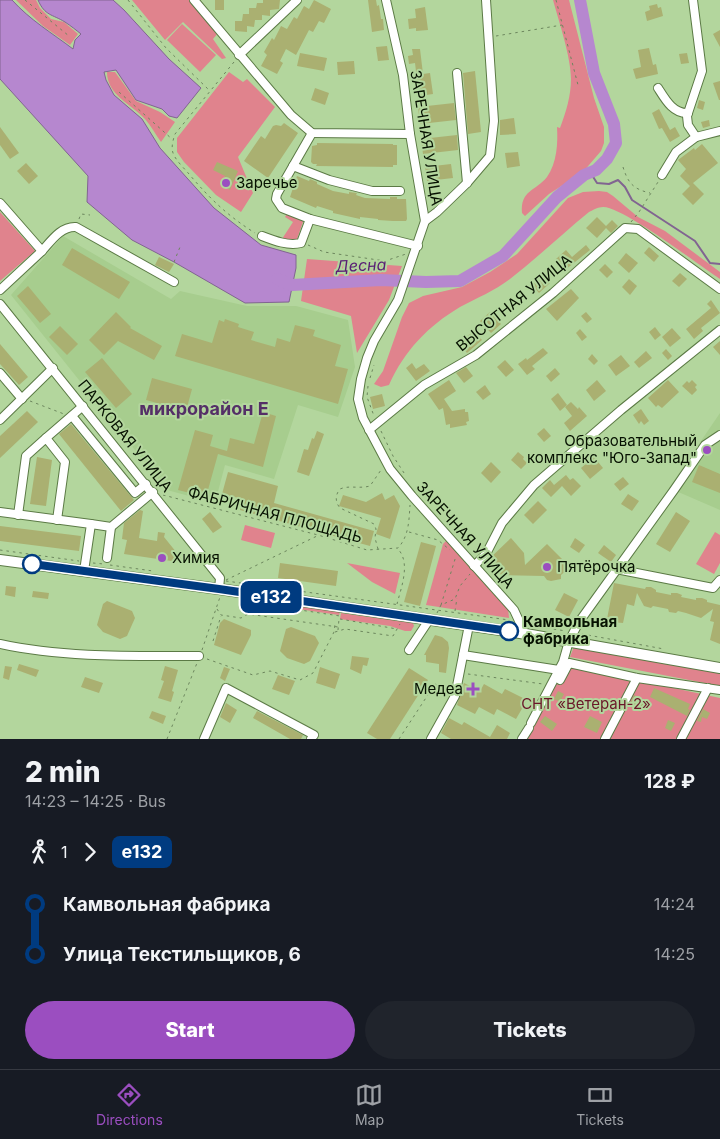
<!DOCTYPE html>
<html lang="en">
<head>
<meta charset="utf-8">
<style>
	:root { --surface:#171b24; --page:#20242c; --text:#f1f3f6; --muted:#9ea1a6; --line:#363941; --accent:#9b4ec0 }
	body { margin:0; font-family:Inter,sans-serif; background:var(--page); color:var(--text); height:100vh; display:flex; flex-direction:column; font-size:19px; white-space:nowrap }
	* { box-sizing:border-box; margin:0 }
	p { font-size:16px; color:var(--muted) }
	.icon { flex:none; width:28px; height:28px; fill:none; stroke:currentColor; stroke-width:2; stroke-linecap:round; stroke-linejoin:round }
	.map { position:relative; height:739px; overflow:hidden }
	.sheet { display:flex; flex-direction:column; background:var(--surface); flex:1 }
	.sheet>* { flex:none }
	.badge { padding:0 10px; border-radius:8px; font-size:18px; line-height:32px }
	.map>.badge { position:absolute; translate:-50% -50%; box-shadow:0 0 0 2px #fff }
	.legs { display:flex; align-items:center; gap:8px; height:55px; padding:0 25px; font-size:16px }
	.legs p { margin-inline-start:auto }
	.headline { display:flex; align-items:center; justify-content:space-between; height:85px; padding:0 25px }
	h1 { font-size:28px; font-weight:800; line-height:38px }
	.action { display:flex; gap:10px; margin-top:auto; padding:10px 25px }
	.action a { flex:1; height:58px; border-radius:30px; background:var(--accent); color:#fff; font-size:20px; font-weight:800; line-height:58px; text-align:center }
	.action a+a { background:var(--page); color:var(--text) }
	ul { padding:0 25px; list-style:none }
	li { display:flex; align-items:center; gap:18px; height:50px; font-size:19px }
	li i { display:grid; place-items:center; width:8px; height:100%; margin:0 6px; background:currentColor }
	li i::after { content:''; width:12px; height:12px; margin:-6px; border:4px solid; border-radius:50%; background:var(--surface) }
	li p { margin-inline-start:auto }
	li:first-child i { background:linear-gradient(#0000 50%,currentColor 0) }
	li:last-child i { background:linear-gradient(currentColor 50%,#0000 0) }
	.menu { display:flex; justify-content:space-around; align-items:center; height:70px; border-top:1px solid var(--line); background:var(--surface); font-size:14px; color:var(--muted) }
	.menu a { display:grid; justify-items:center; gap:2px }
	.menu .current { color:var(--accent) }
	.map>svg:first-child { display:block }
</style>
</head>
<body>
<div class="map">
<svg width="720" height="739" viewBox="0 0 720 739">
	<rect width="100%" height="100%" fill="#b3d69d"/>
	<g fill="#a7cd8e">
		<polygon points="63,236 171,299 180,291 247,306 296,306 348,320 355,367 338,417 298,405 274,479 225,465 215,503 167,490 11,295"/>
		<polygon points="720,413 720,510 669,488"/>
	</g>
	<g fill="#e0838d">
		<polygon points="16,0 36,0 40,8 51,19 64,22 78,34 70,45 43,26"/>
		<polygon points="132,0 190,0 218,33 213,39 226,58 222,59 183,22 165,40"/>
		<path d="M553,0H569L594,98L604,127V143L601,151L583,172L549,194L525,216L522,213C520,190 536,191 547,177C557,163 558,143 557,127L560,128C566,112 571,96 571,79C571,57 559,22 553,0Z"/>
		<polygon points="182,24 216,55 200,72 167,40"/>
		<path d="M107,72H115L136,101L160,112L175,122L161,142C156,135 151,126 145,119C131,104 107,95 107,72Z"/>
		<polygon points="229,72 243,82 247,79 275,107 238,157 253,193 241,212 216,195 184,162 177,152 177,138"/>
		<path d="M599,191L607,192L613,196L638,217L665,231L720,272V279C700,266 622,206 603,207C598,207 593,210 589,212C562,234 537,258 510,279C494,291 477,298 460,307C428,326 404,351 389,385L381,387L374,384L383,371L402,317L409,303L423,296L462,287L490,272L517,254L568,198L583,192Z"/>
		<polygon points="0,212 35,251 0,281"/>
		<polygon points="288,212 304,219 297,239 282,239 293,222 285,217"/>
		<polygon points="307,259 402,266 389,300 357,353 351,316 301,301"/>
		<polygon points="245,525 275,533 271,548 241,540"/>
		<polygon points="715,532 720,535 720,563 714,574 696,564"/>
		<polygon points="448,539 508,608 509,618 426,605 443,544"/>
		<polygon points="347,563 400,573 395,594 372,582"/>
		<polygon points="245,598 340,612 339,615 244,601"/>
		<polygon points="341,613 413,623 414,626 411,631 405,631 390,626 340,619"/>
		<polygon points="575,644 720,672 720,686 570,657"/>
		<polygon points="567,665 720,698 720,739 526,739"/>
	</g>
	<path fill="#b687cf" stroke="#816491" d="M0,0H12C30,20 52,33 73,49L75,40L81,34C76,30 71,26 65,22C52,14 45,16 38,0H113L124,10L169,59L201,88L177,118L169,116L162,109L136,100L116,70L104,72L106,80L114,95L142,119L160,148L214,208L261,245L296,255V268L289,302L245,303L174,262L132,240L87,202L88,176L0,79Z"/>
	<g fill="none" stroke-linecap="round" stroke-linejoin="round">
		<polyline stroke="#816491" stroke-width="2" points="590,172 597,183 609,184 618,180 625,187 632,200 695,241 710,263 720,264"/>
		<polyline stroke="#b687cf" stroke-width="12" points="277,279 292,285 381,280 426,282 460,281 503,256 557,197 584,175 596,170 607,159 616,143 614,124 594,73 580,0"/>
	</g>
	<g fill="#aab071">
		<rect x="215" y="0" width="9" height="10"/>
		<polygon points="263,0 280,0 279,9 270,10 270,16 262,15 262,20 255,20 254,27 247,26 247,32 235,31 235,21 242,21 243,14 249,14 249,8 256,8 257,3 263,3"/>
		<polygon points="314,0 331,9 324,23 319,21 313,32 309,30 296,55 286,49 280,61 283,63 277,74 261,66 267,55 264,52 272,38 274,40 281,26 287,29 294,17 297,19 304,6 309,9"/>
		<polygon points="368,0 376,0 377,6 379,5 381,19 383,19 384,30 372,32"/>
		<polygon points="657,4 658,8 661,7 663,16 647,21 645,12 650,10 649,6"/>
		<polygon points="425,7 428,30 416,31 416,28 409,29 408,19 416,18 415,9"/>
		<polygon points="720,30 720,47 713,34"/>
		<polygon points="387,46 389,60 378,61 376,47"/>
		<polygon points="649,48 653,65 656,64 658,74 636,79 633,69 641,67 638,50"/>
		<polygon points="412,49 420,49 423,74 430,73 433,94 419,96 415,63 409,64 408,56 413,55"/>
		<polygon points="300,53 327,58 324,71 297,66"/>
		<polygon points="687,53 689,63 681,64 679,54"/>
		<polygon points="354,61 355,74 338,75 337,62"/>
		<polygon points="475,71 481,132 468,134 463,73"/>
		<polygon points="720,81 720,100 719,100 713,83"/>
		<polygon points="315,88 329,93 325,105 311,100"/>
		<polygon points="699,100 705,102 703,110 697,108"/>
		<polygon points="454,103 456,120 420,124 418,107"/>
		<polygon points="659,109 670,130 675,127 680,136 670,142 662,128 659,129 652,113"/>
		<polygon points="514,118 516,134 500,135 500,120"/>
		<polygon points="709,120 710,126 703,128 701,122"/>
		<polygon points="284,123 298,133 268,178 244,161 261,136 265,139 273,126 276,125 281,126"/>
		<polygon points="0,127 19,153 10,159 0,145"/>
		<polygon points="457,135 458,150 423,154 421,139"/>
		<polygon points="317,143 393,144 393,145 397,145 397,165 393,165 393,167 316,166 317,164 313,164 311,162 312,146 317,145"/>
		<polygon points="702,144 718,163 693,183 704,194 693,205 682,194 692,184 690,186 680,176 686,169 678,160 694,148 695,150"/>
		<polygon points="518,152 520,166 507,168 505,153"/>
		<polygon points="217,162 238,171 230,190 221,185 225,176 213,170"/>
		<polygon points="26,163 38,176 29,184 17,171"/>
		<polygon points="451,164 453,178 427,181 425,167"/>
		<polygon points="297,176 309,181 310,179 317,182 317,184 333,191 349,194 349,192 357,193 356,195 365,198 390,199 390,197 397,197 397,199 406,199 407,219 406,221 393,221 378,220 378,219 360,217 360,219 333,213 333,211 317,206 316,208 290,197"/>
		<polygon points="597,217 606,226 612,220 618,226 611,233 606,228 597,238 586,228"/>
		<polygon points="586,245 590,250 565,270 556,259 566,250 572,257"/>
		<polygon points="649,247 659,256 654,262 644,253"/>
		<polygon points="72,248 130,282 119,299 62,265"/>
		<polygon points="626,253 638,263 629,273 618,263"/>
		<polygon points="159,257 174,264 169,272 155,265"/>
		<polygon points="605,264 613,272 607,278 599,270"/>
		<polygon points="680,273 687,279 679,287 672,281"/>
		<polygon points="544,275 550,283 539,293 532,285"/>
		<polygon points="629,279 637,286 630,295 622,287"/>
		<polygon points="28,286 51,314 40,323 17,296"/>
		<polygon points="571,289 579,298 557,321 546,309"/>
		<polygon points="711,300 720,313 701,328 703,331 694,339 686,329 711,308 707,304"/>
		<polygon points="116,312 131,327 130,328 162,346 154,360 118,341 104,355 89,340"/>
		<polygon points="490,312 501,324 491,333 480,321"/>
		<polygon points="586,312 592,319 587,323 581,316"/>
		<polygon points="225,319 239,324 238,327 254,332 251,340 275,347 277,338 290,342 295,325 315,330 313,336 341,345 335,366 348,369 338,404 175,356 182,334 212,343 219,320 224,322"/>
		<polygon points="60,326 78,344 67,355 49,337"/>
		<polygon points="655,327 661,335 655,340 649,332"/>
		<polygon points="672,328 681,338 670,347 662,337"/>
		<polygon points="580,329 587,337 582,341 576,333"/>
		<polygon points="474,331 482,340 467,353 458,343"/>
		<polygon points="720,341 720,355 713,347"/>
		<polygon points="0,344 28,377 19,385 0,364"/>
		<polygon points="543,348 548,353 532,366 535,369 527,375 518,364 526,358 527,360"/>
		<polygon points="666,349 672,356 668,360 662,353"/>
		<polygon points="646,351 652,358 639,368 634,362"/>
		<polygon points="592,354 598,361 594,365 588,359"/>
		<polygon points="621,355 630,366 616,376 608,365"/>
		<polygon points="102,358 132,394 116,408 85,372"/>
		<polygon points="505,360 514,370 506,377 497,367"/>
		<polygon points="412,363 416,369 424,364 430,371 416,381 406,368"/>
		<polygon points="466,367 473,376 464,383 456,373"/>
		<polygon points="555,368 560,374 551,382 546,376"/>
		<polygon points="152,378 192,389 186,411 146,400"/>
		<polygon points="449,380 456,391 444,399 452,411 465,409 465,412 468,412 469,421 466,422 467,425 450,428 450,424 446,425 443,408 439,410 428,394"/>
		<polygon points="597,380 606,391 594,401 586,390"/>
		<polygon points="668,380 679,392 662,408 658,405 656,407 648,398"/>
		<polygon points="692,380 697,385 695,387 697,390 692,395 682,386 687,381 689,383"/>
		<polygon points="485,385 491,394 483,400 476,392"/>
		<polygon points="558,393 567,405 560,411 551,399"/>
		<polygon points="382,394 385,406 373,409 370,397"/>
		<polygon points="571,402 578,409 579,407 587,416 570,431 564,423 572,416 565,407"/>
		<polygon points="641,409 649,421 644,425 641,421 639,424 633,415"/>
		<polygon points="27,411 38,422 0,458 0,436"/>
		<polygon points="263,412 276,416 263,467 218,454 206,497 178,490 195,430 213,435 210,446 227,451 230,438 254,444"/>
		<polygon points="71,424 134,500 121,511 59,434"/>
		<polygon points="544,428 551,436 544,442 537,434"/>
		<polygon points="317,431 324,434 309,476 297,472 304,449 308,450 312,438 314,439"/>
		<polygon points="624,438 629,444 623,449 618,443"/>
		<polygon points="518,452 524,457 523,459 527,463 521,469 511,460"/>
		<polygon points="37,457 52,460 46,506 30,504"/>
		<polygon points="594,457 603,468 590,479 581,468"/>
		<polygon points="491,462 501,472 491,483 481,473"/>
		<polygon points="699,465 720,474 720,493 692,482"/>
		<polygon points="228,472 278,486 274,503 374,531 370,546 240,510 243,499 222,494"/>
		<polygon points="566,475 570,480 573,478 581,486 571,496 562,486 551,497 542,488 550,480 554,485"/>
		<polygon points="623,477 629,484 620,491 614,484"/>
		<polygon points="382,493 385,500 394,495 400,506 390,539 376,534 381,518 339,506 343,495 366,502"/>
		<polygon points="628,494 639,501 632,511 621,504"/>
		<polygon points="538,501 547,510 533,524 524,515"/>
		<polygon points="140,510 143,511 139,538 157,541 158,532 165,533 164,537 185,563 124,554 127,540 122,539 124,523"/>
		<polygon points="210,512 222,527 213,533 202,519"/>
		<polygon points="676,512 690,521 670,552 656,544"/>
		<polygon points="0,526 81,536 79,551 0,541"/>
		<polygon points="511,538 524,553 525,565 547,544 570,567 561,575 561,579 551,581 547,580 544,576 501,575 488,560"/>
		<polygon points="575,538 585,545 579,553 570,547"/>
		<polygon points="421,542 436,546 420,606 404,602"/>
		<polygon points="604,545 616,555 611,562 598,553"/>
		<polygon points="280,563 338,571 336,586 278,578"/>
		<polygon points="614,583 645,589 646,587 651,587 656,590 656,592 671,595 671,593 677,593 682,595 681,597 696,600 696,598 702,598 707,600 707,602 720,605 720,644 710,640 714,622 710,621 713,609 701,618 686,613 678,611 676,613 669,612 668,609 653,606 651,608 644,606 637,593 634,606 627,604 623,623 612,622 607,619"/>
		<polygon points="6,586 16,587 15,597 5,595"/>
		<polygon points="33,591 49,593 48,599 32,597"/>
		<polygon points="564,593 578,600 569,617 555,610"/>
		<polygon points="107,601 132,611 135,618 127,636 120,639 103,632 97,625 103,604"/>
		<polygon points="224,619 251,630 251,635 241,655 214,645 220,623"/>
		<polygon points="291,627 315,636 319,643 310,661 304,664 287,658 280,651 286,629"/>
		<polygon points="435,635 442,637 448,642 449,648 446,673 439,672 439,664 426,662 426,655 424,655"/>
		<polygon points="352,656 369,658 367,666 363,665 361,674 350,669"/>
		<polygon points="19,664 39,670 36,677 17,670"/>
		<polygon points="5,666 12,667 9,680 3,678"/>
		<polygon points="165,666 178,670 172,691 174,692 171,702 158,698 164,681 161,680"/>
		<polygon points="224,667 230,669 225,681 220,678"/>
		<polygon points="320,667 340,674 335,689 316,683"/>
		<polygon points="409,668 428,680 390,739 377,739 367,733"/>
		<polygon points="278,675 295,681 289,695 272,689"/>
		<polygon points="85,677 103,683 99,693 81,687"/>
		<polygon points="464,683 480,691 484,684 502,694 505,689 527,700 516,719 497,709 494,715 479,707 475,714 457,705"/>
		<polygon points="654,688 690,704 688,709 690,710 687,716 650,697"/>
		<polygon points="558,691 564,694 560,702 554,699"/>
		<polygon points="634,695 645,700 640,712 629,706"/>
		<polygon points="226,703 237,710 230,723 220,717"/>
		<polygon points="703,709 710,713 707,719 702,717 701,722 697,721"/>
		<polygon points="152,711 166,716 163,724 149,718"/>
		<polygon points="257,711 303,735 301,739 290,739 253,718"/>
		<polygon points="545,716 557,724 552,731 540,722"/>
		<polygon points="590,716 602,722 597,733 584,727"/>
		<polygon points="449,718 462,725 464,722 490,737 497,725 510,733 507,739 451,739 441,733"/>
		<polygon points="668,720 675,723 671,731 665,728"/>
	</g>
	<g fill="none" stroke-linecap="round" stroke-linejoin="round">
		<g stroke="#5b7a45" stroke-width="10">
			<g id="minor">
				<polyline points="194,0 291,115 312,133 410,134"/>
				<polyline points="386,0 403,75 410,134 425,221 398,300 374,341 367,358 361,379 358,399 363,418 390,469 412,496 514,610 520,623 520,633"/>
				<polyline points="693,0 702,71 687,116 688,125 696,137 720,131"/>
				<polyline points="239,55 297,0"/>
				<polyline points="457,73 467,183"/>
				<path d="M658,88C665,99 673,114 688,113"/>
				<polyline points="312,133 277,194 276,199 282,208 310,219 418,246"/>
				<polyline points="293,166 329,180 372,191 400,191"/>
				<polyline points="662,175 676,152 696,137"/>
				<polyline points="0,203 42,251 0,290"/>
				<polyline points="425,221 437,212 467,183 490,156 494,121 486,0"/>
				<path d="M262,236C275,241 288,246 301,243L310,219"/>
				<path d="M42,251C51,241 61,226 76,227L174,282"/>
				<polyline points="0,304 220,578 219,589"/>
				<polyline points="0,373 22,399"/>
				<polyline points="72,416 135,493 146,484"/>
				<polyline points="0,420 53,368"/>
				<polyline points="369,430 424,385 476,355 553,293 625,228 638,229 720,289"/>
				<polyline points="46,438 83,406"/>
				<polyline points="0,512 91,524 84,571"/>
				<polyline points="18,515 26,456 46,438 65,462 57,520"/>
				<polyline points="91,524 111,527 153,492"/>
				<polyline points="107,558 111,527"/>
				<polyline points="474,566 486,554 502,523 534,485 621,410 720,330"/>
				<polyline points="616,569 713,588 720,580"/>
				<path d="M0,644C63,658 135,656 199,656"/>
				<polyline points="409,650 429,620"/>
				<polyline points="463,655 559,670"/>
				<polyline points="560,680 569,663 637,678 720,690"/>
				<polyline points="531,723 563,662 569,641 579,622 674,490 705,445 720,435"/>
				<polyline points="204,739 226,688 314,735 311,739"/>
				<polyline points="431,739 455,696 469,625"/>
				<polyline points="522,739 529,728"/>
				<polyline points="605,739 637,678"/>
				<polyline points="681,739 708,688"/>
			</g>
		</g>
		<g stroke="#5b7a45" stroke-width="12">
			<polyline id="major" points="0,560 219,589 520,633 720,668"/>
		</g>
		<g stroke="#6c865d" stroke-width="1" stroke-dasharray="2.5 4" stroke-linecap="butt">
			<polyline points="25,0 69,36"/>
			<polyline points="128,0 166,48 210,91"/>
			<polyline points="556,0 578,85"/>
			<polyline points="496,36 562,25"/>
			<path d="M234,62L175,134C173,140 171,147 173,153C176,161 184,168 189,174C210,199 228,216 255,233"/>
			<polyline points="119,92 172,139"/>
			<path d="M623,167C628,183 633,189 650,193"/>
			<polyline points="79,219 81,214 90,215"/>
			<polyline points="631,222 639,212 658,182"/>
			<polyline points="308,245 324,252 385,261 406,254"/>
			<polyline points="174,262 180,247"/>
			<polyline points="370,378 374,365"/>
			<polyline points="368,386 367,397 374,416"/>
			<polyline points="30,401 64,414"/>
			<polyline points="381,431 393,456 406,476"/>
			<path d="M163,495L318,535L367,550L398,548C409,536 409,520 410,505"/>
			<polyline points="409,532 438,540 450,550"/>
			<path d="M378,549L375,538L376,529L374,524L340,508C335,502 335,495 340,489C349,485 359,489 370,486L381,470"/>
			<polyline points="0,550 79,561"/>
			<polyline points="93,563 104,564"/>
			<polyline points="110,565 153,571"/>
			<polyline points="226,580 317,536"/>
			<polyline points="226,581 509,620"/>
			<polyline points="240,601 340,616"/>
			<path d="M397,604C401,588 411,563 398,549"/>
			<polyline points="441,605 456,556"/>
			<polyline points="217,609 221,615 241,618 248,614 338,627"/>
			<polyline points="455,611 457,598"/>
			<polyline points="437,613 441,605 455,599 460,586 470,574"/>
			<polyline points="340,619 397,629"/>
			<polyline points="528,625 566,631"/>
			<polyline points="338,630 339,619"/>
			<polyline points="335,632 345,629 393,636 400,624"/>
			<polyline points="582,634 664,649"/>
			<polyline points="213,641 221,616"/>
			<polyline points="202,650 220,597"/>
			<polyline points="207,659 253,675 270,671 300,680 313,673 334,632 335,624"/>
			<polyline points="468,674 543,684"/>
			<polyline points="167,739 197,663"/>
			<polyline points="399,739 435,684 448,692"/>
		</g>
		<use href="#minor" stroke="#fff" stroke-width="8"/>
		<use href="#major" stroke="#fff" stroke-width="10"/>
	</g>
	<g fill="none" stroke-linecap="round" stroke-linejoin="round">
		<g stroke="#fff" stroke-width="11">
			<polyline id="line-1" points="32,564 219,589 509,631"/>
		</g>
		<use href="#line-1" stroke="#003b80" stroke-width="8"/>
	</g>
	<g fill="#9b4ec0" stroke="#b3d69d" stroke-width="2">
		<circle cx="226" cy="183" r="5"/>
		<circle cx="707" cy="450" r="5"/>
		<circle cx="162" cy="558" r="5"/>
		<circle cx="547" cy="567" r="5"/>
		<path d="M470.5 681.5h5v5h5v5h-5v5h-5v-5h-5v-5h5z"/>
	</g>
	<g fill="#fff" stroke="#003b80" stroke-width="2.5">
		<circle cx="32" cy="564" r="9"/>
		<circle cx="509" cy="631" r="9"/>
	</g>
	<g text-anchor="middle" stroke-width="4" stroke-linejoin="round" paint-order="stroke">
		<g font-size="15" fill="#061101" stroke="#b3d69d">
			<text transform="translate(426 138) rotate(81)" y="5">ЗАРЕЧНАЯ УЛИЦА</text>
			<text transform="translate(514 303) rotate(-39)" y="5">ВЫСОТНАЯ УЛИЦА</text>
			<text transform="translate(125 436) rotate(51)" y="5">ПАРКОВАЯ УЛИЦА</text>
			<text transform="translate(275 515) rotate(15)" y="5">ФАБРИЧНАЯ ПЛОЩАДЬ</text>
			<text transform="translate(465 535) rotate(48)" y="5">ЗАРЕЧНАЯ УЛИЦА</text>
		</g>
		<g font-size="15" fill="#061101" stroke="#b3d69d" text-anchor="start">
			<text x="236" y="188">Заречье</text>
			<text x="697" y="446" text-anchor="end">Образовательный<tspan x="697" dy="17">комплекс "Юго-Запад"</tspan></text>
			<text x="172" y="563">Химия</text>
			<text x="557" y="572">Пятёрочка</text>
			<text x="463" y="694" text-anchor="end">Медеа</text>
		</g>
		<g font-size="15" font-weight="bold" fill="#061101" stroke="#b3d69d" text-anchor="start">
			<text x="523" y="627">Камвольная<tspan x="523" dy="17">фабрика</tspan></text>
		</g>
		<g font-size="15" fill="#6a1729" stroke="#b3d69d">
			<text x="586" y="709">СНТ «Ветеран-2»</text>
		</g>
		<g font-size="16" font-style="italic" fill="#591e74" stroke="#b3d69d">
			<text transform="translate(361 265) rotate(-2)" y="6">Десна</text>
		</g>
		<g font-size="18" font-weight="bold" fill="#542f67" stroke="#b3d69d">
			<text x="204" y="415">микрорайон Е</text>
		</g>
	</g>
</svg>
<b class="badge" style="left:271px;top:597px;background:#003b80;color:#fff">е132</b>
</div>
<section class="sheet">
<div class="headline"><div><h1>2 min</h1><p>14:23 – 14:25 · Bus</p></div><b>128 ₽</b></div>
<div class="legs"><svg class="icon" aria-label="walk" viewBox="0 0 24 24"><circle cx="13" cy="4" r="2"/><path d="M13 8l-2 6 4 7M11 14l-3 7M7 12l3-4h3l4 4"/></svg>1<svg class="icon" aria-label="forward" viewBox="0 0 24 24"><path d="M9 5l7 7-7 7"/></svg><b class="badge" style="background:#003b80;color:#fff">е132</b></div>
<ul>
<li><i style="color:#003b80"></i><b>Камвольная фабрика</b><p>14:24</p></li>
<li><i style="color:#003b80"></i><b>Улица Текстильщиков, 6</b><p>14:25</p></li>
</ul>
<div class="action"><a>Start</a><a>Tickets</a></div>
</section>
<nav class="menu">
<a class="current"><svg class="icon" aria-label="directions" viewBox="0 0 24 24"><path d="M12 3l9 9-9 9-9-9zM9 14v-3h6M13 9l2 2-2 2"/></svg>Directions</a>
<a><svg class="icon" aria-label="map" viewBox="0 0 24 24"><path d="M3 6l6-2 6 2 6-2v14l-6 2-6-2-6 2zM9 4v14M15 6v14"/></svg>Map</a>
<a><svg class="icon" aria-label="tickets" viewBox="0 0 24 24"><path d="M3 7h18v10H3zM15 7v10"/></svg>Tickets</a>
</nav>
</body>
</html>
